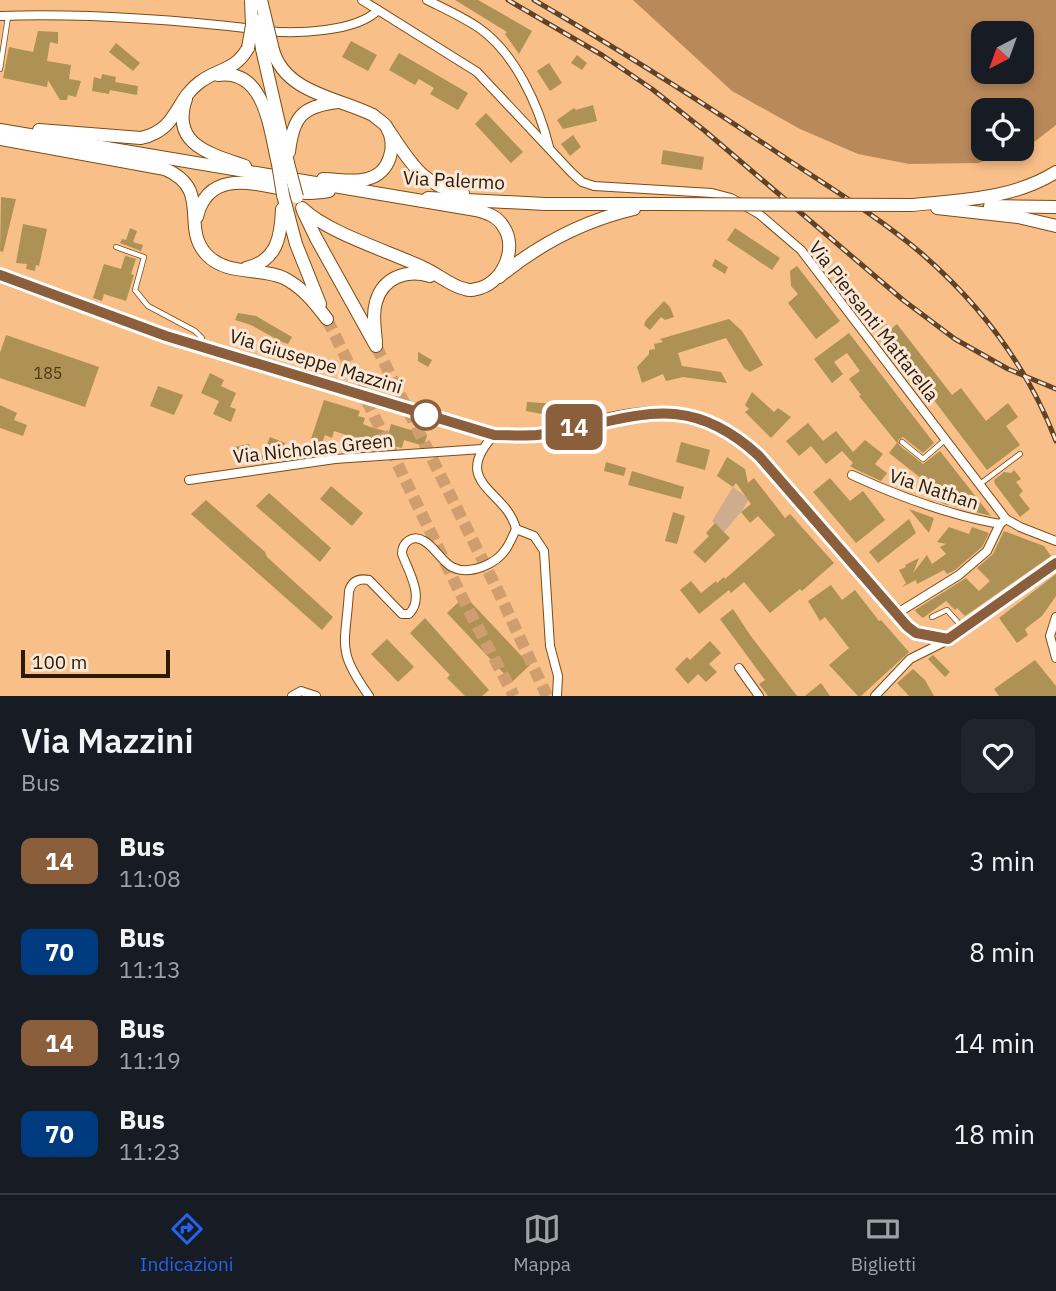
<!DOCTYPE html>
<html lang="it">
<head>
<meta charset="utf-8">
<style>
	:root { --surface:#171b24; --page:#20242c; --text:#f1f3f6; --muted:#9ea1a6; --line:#363941; --accent:#2563eb }
	body { margin:0; font-family:"IBM Plex Sans",sans-serif; background:var(--page); color:var(--text); height:100vh; display:flex; flex-direction:column; font-size:26px; white-space:nowrap }
	* { box-sizing:border-box; margin:0 }
	p { font-size:23px; color:var(--muted) }
	.icon { flex:none; width:38px; height:38px; fill:none; stroke:currentColor; stroke-width:2; stroke-linecap:round; stroke-linejoin:round }
	.map { position:relative; height:696px; overflow:hidden }
	.sheet { display:flex; flex-direction:column; background:var(--surface); flex:1 }
	.sheet>* { flex:none }
	.badge { padding:0 14px; border-radius:10px; font-size:24px; line-height:46px }
	.needle { width:46px; rotate:221deg }
	.buttons { position:absolute; left:971px; top:21px; display:grid; gap:14px }
	.buttons a { display:grid; place-items:center; width:63px; height:63px; border-radius:14px; background:var(--surface); box-shadow:0 4px 10px #0003; font-size:35px }
	.scale { position:absolute; left:21px; bottom:18px; width:149px; box-sizing:border-box; padding-left:7px; border:4px solid #2e1903; border-top:0; font-size:19px; line-height:24px; white-space:nowrap; color:#2e1903; -webkit-text-stroke:5px #fae9d9; paint-order:stroke }
	.map>.badge { position:absolute; translate:-50% -50%; box-shadow:0 0 0 4px #fff }
	.round { display:grid; place-items:center; flex:none; width:74px; height:74px; border-radius:14px; background:var(--page) }
	.overview { display:flex; align-items:center; justify-content:space-between; height:119px; padding:0 21px }
	h1 { font-size:33px; font-weight:600; line-height:52px }
	ul { padding:0; list-style:none }
	li { display:flex; align-items:center; gap:21px; height:91px; padding:0 21px }
	li div { flex:1 }
	li b { display:block; font-size:26px }
	li em { font-style:normal }
	li .badge { min-width:77px; font-weight:700; text-align:center }
	.menu { display:flex; justify-content:space-around; align-items:center; height:98px; border-top:2px solid var(--line); background:var(--surface); font-size:19px; color:var(--muted) }
	.menu a { display:grid; justify-items:center; gap:4px }
	.menu .on { color:var(--accent) }
	.map>svg:first-child { display:block }
</style>
</head>
<body>
<div class="map">
<svg width="1056" height="696" viewBox="0 0 1056 696">
	<rect width="100%" height="100%" fill="#f8bf89"/>
	<polygon fill="#cead8e" points="733,487 749,499 741,512 724,532 712,521"/>
	<path fill="#ba895a" fill-rule="evenodd" d="M633,0H1056V125L1029,146L1022,149V110H984V149H1022L978,163L909,164L858,154L800,129L732,91ZM984,33H1022V72H984Z"/>
	<g fill="#ae9154">
		<polygon points="455,0 478,0 532,31 519,54 505,34 507,32"/>
		<polygon points="38,31 58,32 58,44 50,42 47,61 71,65 69,79 81,81 76,97 68,95 67,100 60,100 48,80 47,87 3,78 9,47 33,52"/>
		<polygon points="351,41 377,55 368,71 342,57"/>
		<polygon points="116,43 140,63 133,71 109,52"/>
		<polygon points="399,53 468,93 458,110 430,94 434,88 419,79 415,85 389,70"/>
		<polygon points="577,55 587,63 582,70 571,63"/>
		<polygon points="549,63 562,83 550,91 537,71"/>
		<polygon points="102,74 116,77 115,82 138,86 137,95 110,90 109,94 92,91 94,77 101,79"/>
		<polygon points="593,105 597,121 563,129 557,120 574,108 576,110"/>
		<polygon points="486,113 523,152 511,163 475,124"/>
		<polygon points="573,135 581,147 570,156 561,144"/>
		<polygon points="663,150 704,157 702,170 661,164"/>
		<polygon points="1,197 16,199 3,252 0,251"/>
		<polygon points="23,224 47,229 39,266 36,265 35,271 26,269 27,264 16,263"/>
		<polygon points="130,228 137,231 133,242 143,245 141,251 120,243 122,239 126,240"/>
		<polygon points="735,228 780,258 772,270 727,240"/>
		<polygon points="123,255 136,259 131,274 134,275 126,301 104,294 102,301 93,298 104,264 121,269 125,256"/>
		<polygon points="715,259 728,267 725,274 712,266"/>
		<polygon points="797,266 840,321 816,339 788,303 798,294 791,286 790,271"/>
		<polygon points="664,301 670,307 674,317 665,320 661,317 650,330 644,325 646,320"/>
		<polygon points="238,313 256,316 292,337 288,344 282,342 251,325 235,320"/>
		<polygon points="729,319 742,331 763,365 750,372 744,368 726,338 678,353 682,366 721,372 727,383 683,377 666,381 663,374 642,383 637,367 649,354 649,350 655,349 654,344 663,342 660,339"/>
		<polygon points="887,324 891,329 897,324 952,395 961,388 986,421 1008,403 1018,417 1006,426 1020,445 987,470 880,329"/>
		<polygon points="849,333 934,443 923,453 903,437 898,440 899,445 923,464 940,451 991,516 953,506 950,503 948,505 942,503 919,483 922,479 889,453 897,443 859,396 861,395 849,379 860,371 847,353 834,362 843,374 832,383 814,359"/>
		<polygon points="6,335 99,367 85,407 0,378 0,353"/>
		<polygon points="418,352 432,360 428,367 418,361"/>
		<polygon points="210,373 224,380 221,386 236,393 230,407 236,409 231,422 213,414 219,401 201,393"/>
		<polygon points="158,386 183,395 174,415 150,406"/>
		<polygon points="752,392 774,412 778,408 791,417 771,438 745,412 749,409 745,405"/>
		<polygon points="324,400 360,411 358,416 365,418 363,424 370,427 389,432 391,424 427,435 424,446 404,440 402,448 384,444 383,447 334,431 332,438 325,435 322,443 311,439"/>
		<polygon points="527,402 559,404 558,412 542,414 526,411"/>
		<polygon points="0,405 17,413 14,420 27,425 23,436 0,428"/>
		<polygon points="808,423 823,441 836,431 853,452 865,440 883,454 875,464 887,473 881,481 855,469 850,466 853,463 842,451 826,464 811,446 799,456 786,441"/>
		<polygon points="270,437 285,443 283,447 295,452 292,458 260,462"/>
		<polygon points="681,442 710,450 705,470 676,462"/>
		<polygon points="249,444 251,453 236,456 234,447"/>
		<polygon points="727,457 745,469 748,483 754,478 785,518 790,514 834,563 802,591 800,589 770,613 744,582 731,593 729,590 699,614 680,590 691,581 701,593 716,581 717,583 724,577 725,579 775,535 758,516 750,523 741,512 751,504 736,483 733,487 717,476"/>
		<polygon points="606,462 626,468 624,476 604,471"/>
		<polygon points="1014,470 1021,479 1016,482 1023,491 1019,495 1030,509 1020,517 995,484 994,480 1004,472 1011,473"/>
		<polygon points="632,471 684,487 681,499 628,485"/>
		<polygon points="830,478 850,501 863,491 885,520 856,543 813,492"/>
		<polygon points="331,486 363,513 352,526 320,499"/>
		<polygon points="269,493 331,548 320,562 256,506"/>
		<polygon points="206,500 265,552 267,557 333,617 322,630 191,514"/>
		<polygon points="909,509 934,518 929,533"/>
		<polygon points="673,512 685,516 677,544 665,541"/>
		<polygon points="909,519 916,533 878,563 869,552"/>
		<polygon points="715,523 730,538 705,563 693,552 709,536 706,533"/>
		<polygon points="949,527 969,534 972,527 989,533 982,547 955,570 947,574 944,570 917,584 916,580 902,587 906,583 899,570 906,567 905,565 919,558 913,573 927,555 932,564 946,554 940,547 946,544 937,542"/>
		<polygon points="1004,531 1044,546 1051,556 965,616 957,608 955,610 946,601 923,618 917,613 915,610 966,578 979,591 990,581 977,568 993,554"/>
		<polygon points="1056,574 1056,596 1042,616 1025,629 1028,635 1017,643 999,618"/>
		<polygon points="831,585 842,600 855,590 879,621 881,620 909,652 861,696 858,696 829,665 849,648 825,617 820,621 808,601"/>
		<polygon points="465,596 530,665 512,682 447,613"/>
		<polygon points="733,609 750,635 797,696 768,696 759,684 765,680 720,619"/>
		<polygon points="425,618 489,690 482,696 465,696 447,678 450,675 410,633"/>
		<polygon points="387,639 414,667 398,682 371,654"/>
		<polygon points="710,641 721,653 709,664 717,672 706,682 698,674 688,684 675,669 687,657 690,660"/>
		<polygon points="933,655 950,672 945,677 928,659"/>
		<polygon points="1035,660 1056,686 1056,696 999,696 994,689"/>
		<polygon points="913,669 925,680 934,696 909,696 897,683"/>
		<polygon points="821,683 830,696 805,696"/>
	</g>
	<g fill="none" stroke-linecap="round" stroke-linejoin="round">
		<g stroke="#d09e6e" stroke-width="12" stroke-dasharray="12 6" stroke-linecap="butt">
			<polyline points="327,319 465,603 514,696"/>
			<polyline points="376,346 498,591 547,696"/>
		</g>
		<g stroke="#7d4b12" stroke-width="6">
			<g id="lane">
				<polyline points="0,69 8,17"/>
				<polyline points="116,247 144,257 135,290 148,306 195,331 202,338 202,346"/>
				<polyline points="902,442 923,459 945,440"/>
				<polyline points="980,484 1020,454"/>
				<polyline points="932,617 947,610 963,628"/>
			</g>
		</g>
		<g stroke="#7d4b12" stroke-width="10">
			<g id="street">
				<polyline points="362,0 477,72 572,173 582,182 594,186 712,193 731,198 759,214 801,250 1006,519 1020,527 1056,541"/>
				<path d="M427,0C445,9 463,17 479,28C515,53 539,106 549,147"/>
				<path d="M0,16C86,13 168,19 254,29"/>
				<path d="M267,31C296,34 357,32 378,10"/>
				<path d="M494,435C449,484 507,490 516,529"/>
				<path d="M852,475C900,497 948,515 1000,524L1006,519"/>
				<polyline points="189,480 335,459 482,449"/>
				<polyline points="516,529 534,536 544,551 550,646 558,676 557,696"/>
				<polyline points="896,614 959,575 987,551 1000,524"/>
				<polyline points="1056,617 1050,636 1056,658"/>
				<polyline points="739,668 759,696"/>
				<polyline points="292,696 301,691 316,696"/>
				<path d="M369,696C335,648 346,646 349,591C352,581 359,578 369,580L402,614H409C425,598 409,572 402,554C402,542 413,534 424,541C435,547 441,561 452,567C470,576 496,564 506,549C510,543 513,536 516,529"/>
				<polyline points="875,696 910,659 948,640"/>
			</g>
		</g>
		<g stroke="#7d4b12" stroke-width="14">
			<g id="secondary">
				<path d="M389,131C411,163 422,186 463,193"/>
				<polyline points="428,198 545,204 659,204"/>
				<path d="M912,205C962,200 1013,199 1056,172"/>
				<polyline points="990,206 1056,207"/>
				<polyline points="937,208 1018,217 1056,226"/>
				<path d="M0,276L166,336L494,435C508,435 523,436 537,435C567,431 596,421 626,416C677,407 721,421 759,455L907,626L916,633L948,640L1056,563"/>
				<path d="M499,277C539,244 583,221 634,209"/>
			</g>
		</g>
		<g stroke="#7d4b12" stroke-width="14">
			<g id="primary">
				<polyline points="262,49 288,163"/>
				<path d="M273,50C285,93 339,98 373,115C377,119 383,122 386,126C398,145 390,174 367,179C354,183 337,179 323,179"/>
				<path d="M218,75C266,68 270,132 278,164"/>
				<path d="M186,99C170,145 211,154 245,166"/>
				<path d="M0,130L476,210C487,213 497,216 503,226C519,248 502,285 476,289C473,290 468,290 465,289C450,286 437,273 422,267C388,251 328,233 302,208"/>
				<path d="M39,130L141,138C179,129 174,101 200,82C219,68 235,71 248,48"/>
				<path d="M0,139L165,169C213,190 180,227 207,255C227,276 260,267 284,278C302,287 315,303 327,319"/>
				<path d="M289,152C293,117 302,106 338,102"/>
				<polyline points="283,195 296,244 320,304"/>
				<polyline points="303,211 316,238 376,346"/>
				<path d="M197,217C210,161 270,190 307,193C314,193 322,192 329,191"/>
				<path d="M246,268C277,261 281,237 282,209"/>
				<path d="M376,342C375,329 372,315 376,302C383,277 407,269 430,276"/>
			</g>
		</g>
		<use href="#lane" stroke="#fff" stroke-width="4.5"/>
		<use href="#street" stroke="#fff" stroke-width="8"/>
		<use href="#secondary" stroke="#fff" stroke-width="12"/>
		<use href="#primary" stroke="#fff" stroke-width="12"/>
		<g stroke="#604224" stroke-width="5">
			<g id="rail">
				<polyline points="508,0 602,55 652,89 705,131 903,300 955,339 1008,369 1056,389"/>
				<path d="M534,0C615,47 694,97 772,149C822,183 875,214 921,253C980,304 1028,368 1056,441"/>
			</g>
		</g>
		<use href="#rail" stroke="#fae9d9" stroke-width="2.5" stroke-dasharray="8" stroke-linecap="butt"/>
		<g stroke="#7d4b12" stroke-width="14" stroke-linecap="butt">
			<polyline id="secondary-bridge" points="659,204 912,205"/>
		</g>
		<g stroke="#7d4b12" stroke-width="14" stroke-linecap="butt">
			<g id="primary-bridge">
				<polyline points="261,0 273,50"/>
				<polyline points="258,21 262,49"/>
				<polyline points="248,48 252,25 251,0"/>
				<polyline points="288,163 297,197"/>
				<polyline points="278,164 283,195"/>
			</g>
		</g>
		<use href="#secondary-bridge" stroke="#fff" stroke-width="12"/>
		<use href="#primary-bridge" stroke="#fff" stroke-width="12"/>
	</g>
	<g fill="none" stroke-linecap="round" stroke-linejoin="round">
		<g stroke="#fff" stroke-width="16">
			<path id="line" d="M0,275L166,336L494,435C508,435 523,436 537,435C626,424 680,383 759,456L907,626L916,633L948,639L1056,563"/>
		</g>
		<use href="#line" stroke="#8b5e3c" stroke-width="10"/>
	</g>
	<circle fill="#fff" stroke="#8b5e3c" stroke-width="3.5" cx="426" cy="415" r="14"/>
	<g text-anchor="middle" stroke-width="6" stroke-linejoin="round" paint-order="stroke">
		<g font-size="16" fill="#4e3717">
			<text x="48" y="379">185</text>
		</g>
		<g font-size="19" fill="#2e1903" stroke="#fae9d9">
			<text transform="translate(454 180) rotate(3)" y="7">Via Palermo</text>
			<text transform="translate(874 321) rotate(52)" y="7">Via Piersanti Mattarella</text>
			<text transform="translate(316 361) rotate(17)" y="7">Via Giuseppe Mazzini</text>
			<text transform="translate(313 448) rotate(-6)" y="7">Via Nicholas Green</text>
			<text transform="translate(934 489) rotate(18)" y="7">Via Nathan</text>
		</g>
	</g>
</svg>
<div class="buttons">
<a><svg class="needle" viewBox="-14 -14 28 28"><path d="M0-13l5 13h-10z" fill="#e53935"/><path d="M0 13l5-13h-10z" fill="#9ea1a6"/></svg></a>
<a><svg class="icon" aria-label="locate" viewBox="0 0 24 24"><circle cx="12" cy="12" r="6"/><path d="M12 2v4M12 18v4M2 12h4M18 12h4"/></svg></a>
</div>
<div class="scale">100 m</div>
<b class="badge" style="left:574px;top:427px;background:#8b5e3c;color:#fff">14</b>
</div>
<section class="sheet">
<div class="overview"><div><h1>Via Mazzini</h1><p>Bus</p></div><a class="round"><svg class="icon" aria-label="heart" viewBox="0 0 24 24"><path d="M12 20l-8-8c-3-5 5-10 8-4 3-6 11-1 8 4z"/></svg></a></div>
<ul>
<li><span class="badge" style="background:#8b5e3c;color:#fff">14</span><div><b>Bus</b><p>11:08</p></div><em>3 min</em></li>
<li><span class="badge" style="background:#003b80;color:#fff">70</span><div><b>Bus</b><p>11:13</p></div><em>8 min</em></li>
<li><span class="badge" style="background:#8b5e3c;color:#fff">14</span><div><b>Bus</b><p>11:19</p></div><em>14 min</em></li>
<li><span class="badge" style="background:#003b80;color:#fff">70</span><div><b>Bus</b><p>11:23</p></div><em>18 min</em></li>
</ul>
</section>
<nav class="menu">
<a class="on"><svg class="icon" aria-label="directions" viewBox="0 0 24 24"><path d="M12 3l9 9-9 9-9-9zM9 14v-3h6M13 9l2 2-2 2"/></svg>Indicazioni</a>
<a><svg class="icon" aria-label="map" viewBox="0 0 24 24"><path d="M3 6l6-2 6 2 6-2v14l-6 2-6-2-6 2zM9 4v14M15 6v14"/></svg>Mappa</a>
<a><svg class="icon" aria-label="tickets" viewBox="0 0 24 24"><path d="M3 7h18v10H3zM15 7v10"/></svg>Biglietti</a>
</nav>
</body>
</html>
